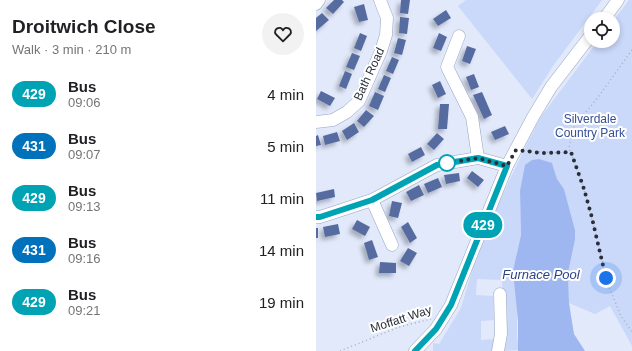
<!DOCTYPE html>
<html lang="en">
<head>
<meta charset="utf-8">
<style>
	:root { --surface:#fff; --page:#f2f2f2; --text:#202124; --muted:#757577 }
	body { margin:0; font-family:Arial,sans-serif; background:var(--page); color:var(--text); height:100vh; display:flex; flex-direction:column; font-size:15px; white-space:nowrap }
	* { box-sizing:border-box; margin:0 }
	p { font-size:13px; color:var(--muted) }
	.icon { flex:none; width:22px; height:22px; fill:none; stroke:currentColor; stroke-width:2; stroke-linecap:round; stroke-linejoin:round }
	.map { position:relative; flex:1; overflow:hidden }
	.sheet { display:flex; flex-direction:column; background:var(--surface); width:316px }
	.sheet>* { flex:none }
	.badge { padding:0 8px; border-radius:13px; font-size:14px; line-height:26px }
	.tools { position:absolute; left:268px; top:12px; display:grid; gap:8px }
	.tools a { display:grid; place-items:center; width:36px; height:36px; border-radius:50%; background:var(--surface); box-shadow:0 2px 6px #0003; font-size:20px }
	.you { position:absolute; width:20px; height:20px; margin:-10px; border:3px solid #fff; border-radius:50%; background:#1a73e8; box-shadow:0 0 0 6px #1a73e833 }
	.map>.badge { position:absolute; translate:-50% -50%; box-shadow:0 0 0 2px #fff }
	.round { display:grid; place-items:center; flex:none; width:42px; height:42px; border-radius:21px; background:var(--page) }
	.overview { display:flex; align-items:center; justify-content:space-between; height:68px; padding:0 12px }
	h1 { font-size:19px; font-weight:600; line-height:30px }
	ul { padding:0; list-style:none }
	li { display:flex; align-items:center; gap:12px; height:52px; padding:0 12px }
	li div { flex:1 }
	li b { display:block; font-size:15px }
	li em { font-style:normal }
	li .badge { min-width:44px; font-weight:700; text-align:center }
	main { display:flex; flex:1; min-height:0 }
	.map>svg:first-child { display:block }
</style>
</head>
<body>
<main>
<section class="sheet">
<div class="overview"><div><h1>Droitwich Close</h1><p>Walk · 3 min · 210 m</p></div><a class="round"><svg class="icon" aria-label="heart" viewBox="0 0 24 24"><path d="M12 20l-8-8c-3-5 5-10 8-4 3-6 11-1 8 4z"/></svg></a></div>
<ul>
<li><span class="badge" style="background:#00a3b4;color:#fff">429</span><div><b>Bus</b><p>09:06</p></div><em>4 min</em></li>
<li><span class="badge" style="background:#0072bc;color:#fff">431</span><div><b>Bus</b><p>09:07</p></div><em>5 min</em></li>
<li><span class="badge" style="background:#00a3b4;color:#fff">429</span><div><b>Bus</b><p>09:13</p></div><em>11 min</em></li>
<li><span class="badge" style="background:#0072bc;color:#fff">431</span><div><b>Bus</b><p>09:16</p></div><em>14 min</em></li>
<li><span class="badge" style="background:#00a3b4;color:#fff">429</span><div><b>Bus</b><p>09:21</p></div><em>19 min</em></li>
</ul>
</section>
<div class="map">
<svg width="316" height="351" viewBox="0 0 316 351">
	<defs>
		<filter id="shadow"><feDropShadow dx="-3.5" dy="3.5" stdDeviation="2" flood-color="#0004"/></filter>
	</defs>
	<rect width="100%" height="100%" fill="#e1e9fb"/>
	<g fill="#cad8f9">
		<polygon points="150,0 286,0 237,66 216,99 142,6"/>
		<polygon points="313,0 316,0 316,346 294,306 279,314 253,303 252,273 259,240 259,230 248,189 241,179 236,163 204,191 205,235 201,252 201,337 203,350 185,351 188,338 186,280 161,279 160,295 177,296 178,320 165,321 165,340 181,339 178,351 117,351 117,343 123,344 145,308 159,261 177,215 206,154 224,118 282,41 297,41 297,21"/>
	</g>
	<polygon fill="#9fb7f1" points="223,159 236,163 241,179 248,189 259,230 259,240 252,273 253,303 258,334 269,351 202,351 202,321 197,271 205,235 204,191 209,165 216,160"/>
	<g fill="#566ca0" filter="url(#shadow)">
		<polygon points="18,0 26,0 28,2 17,14 10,8"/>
		<polygon points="85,0 94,0 92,14 84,13"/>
		<polygon points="48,4 52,20 43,22 38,7"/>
		<polygon points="130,10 135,18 122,26 117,19"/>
		<polygon points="6,13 13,20 0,31 0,18"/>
		<polygon points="84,17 93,18 91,34 83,33"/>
		<polygon points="44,33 51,36 45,51 38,48"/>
		<polygon points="123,33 131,37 125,51 117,48"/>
		<polygon points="82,38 90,40 86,55 78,53"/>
		<polygon points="151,46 160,49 154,64 146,61"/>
		<polygon points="36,53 44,56 38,70 30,67"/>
		<polygon points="76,57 83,60 77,74 70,71"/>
		<polygon points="29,71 36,74 30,89 23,86"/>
		<polygon points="158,74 163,87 155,90 150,77"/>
		<polygon points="68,75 75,78 69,92 62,89"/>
		<polygon points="124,81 130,94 122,98 116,85"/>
		<polygon points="5,91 19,98 14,106 1,99"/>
		<polygon points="59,92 68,96 62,110 53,106"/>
		<polygon points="166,92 176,115 168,119 157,95"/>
		<polygon points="124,104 133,104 131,129 122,129"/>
		<polygon points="50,110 58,116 48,127 41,121"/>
		<polygon points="38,123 43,132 31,140 26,131"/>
		<polygon points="189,126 193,134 179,140 175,132"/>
		<polygon points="21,132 24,141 9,145 7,136"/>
		<polygon points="121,133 128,139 118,150 111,144"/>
		<polygon points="2,135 5,145 0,146 0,136"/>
		<polygon points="105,147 109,155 96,162 92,154"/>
		<polygon points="156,171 168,180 162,187 151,178"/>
		<polygon points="143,173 144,181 130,184 128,175"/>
		<polygon points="122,178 126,187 112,193 108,184"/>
		<polygon points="103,185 108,195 95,201 90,192"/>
		<polygon points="18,189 19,197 1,201 0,193"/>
		<polygon points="76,201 86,203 82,218 73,216"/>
		<polygon points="41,220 54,227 49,236 36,229"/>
		<polygon points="92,222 101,238 94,243 85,227"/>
		<polygon points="22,224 24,234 9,237 7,227"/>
		<rect x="0" y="228" width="2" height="10"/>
		<polygon points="56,240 62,257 53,260 48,243"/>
		<polygon points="92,248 101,253 93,266 84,261"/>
		<polygon points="64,262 80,263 80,273 63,273"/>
	</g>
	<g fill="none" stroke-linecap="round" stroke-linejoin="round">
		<g stroke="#98a4c0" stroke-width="13">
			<g id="minor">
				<polyline points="0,4 3,0"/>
				<polyline points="288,19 302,0"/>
				<polyline points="143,36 131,67 156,117 162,158"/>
				<polyline points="0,122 17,120 31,112 43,101 65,51 70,35 71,18 64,0"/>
				<polyline points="56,200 76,245"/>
				<polyline points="0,217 4,217 56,200 121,165 162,158 191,166"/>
				<polyline points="99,351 120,329 135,305 191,166 217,117 235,87 275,35"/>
				<polyline points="182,351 185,334 184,294"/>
			</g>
		</g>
		<g stroke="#a8afbf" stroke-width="1.5" stroke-dasharray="1 3" stroke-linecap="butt">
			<polyline points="316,50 280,100 259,125 257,129 253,148 268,189 293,287 305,316 316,332"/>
			<polyline points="211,151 244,153 255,152"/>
			<polyline points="24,351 83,327 115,319"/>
		</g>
		<use href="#minor" stroke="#fff" stroke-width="12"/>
	</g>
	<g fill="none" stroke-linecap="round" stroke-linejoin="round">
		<g stroke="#fff" stroke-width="9">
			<polyline id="line" points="0,217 4,217 56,200 121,165 162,158 191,166 135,305 120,329 99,351"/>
		</g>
		<use href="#line" stroke="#00a3b4" stroke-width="6"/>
		<polyline stroke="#292e39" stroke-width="4" stroke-dasharray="0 7.2" points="131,163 162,158 191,166 200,150 226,153 255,152 268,189 275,214 290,278"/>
	</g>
	<circle fill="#fff" stroke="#00a3b4" stroke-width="2" cx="131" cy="163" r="8"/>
	<g text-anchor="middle" stroke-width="4" stroke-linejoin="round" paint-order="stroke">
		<g font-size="12" fill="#292e39" stroke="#fff">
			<text transform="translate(53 74) rotate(-65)" y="4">Bath Road</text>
			<text transform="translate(85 319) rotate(-18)" y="4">Moffatt Way</text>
		</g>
		<g font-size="12" fill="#364f94" stroke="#fff">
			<text x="274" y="123">Silverdale<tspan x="274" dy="14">Country Park</tspan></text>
		</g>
		<g font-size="13" font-style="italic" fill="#2b4386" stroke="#fff">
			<text x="225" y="279">Furnace Pool</text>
		</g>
	</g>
</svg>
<div class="tools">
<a><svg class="icon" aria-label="locate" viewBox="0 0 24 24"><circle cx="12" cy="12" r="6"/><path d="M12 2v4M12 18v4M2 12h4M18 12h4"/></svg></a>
</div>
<div class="you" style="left:290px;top:278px"></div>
<b class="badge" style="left:167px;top:225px;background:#00a3b4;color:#fff">429</b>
</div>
</main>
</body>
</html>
